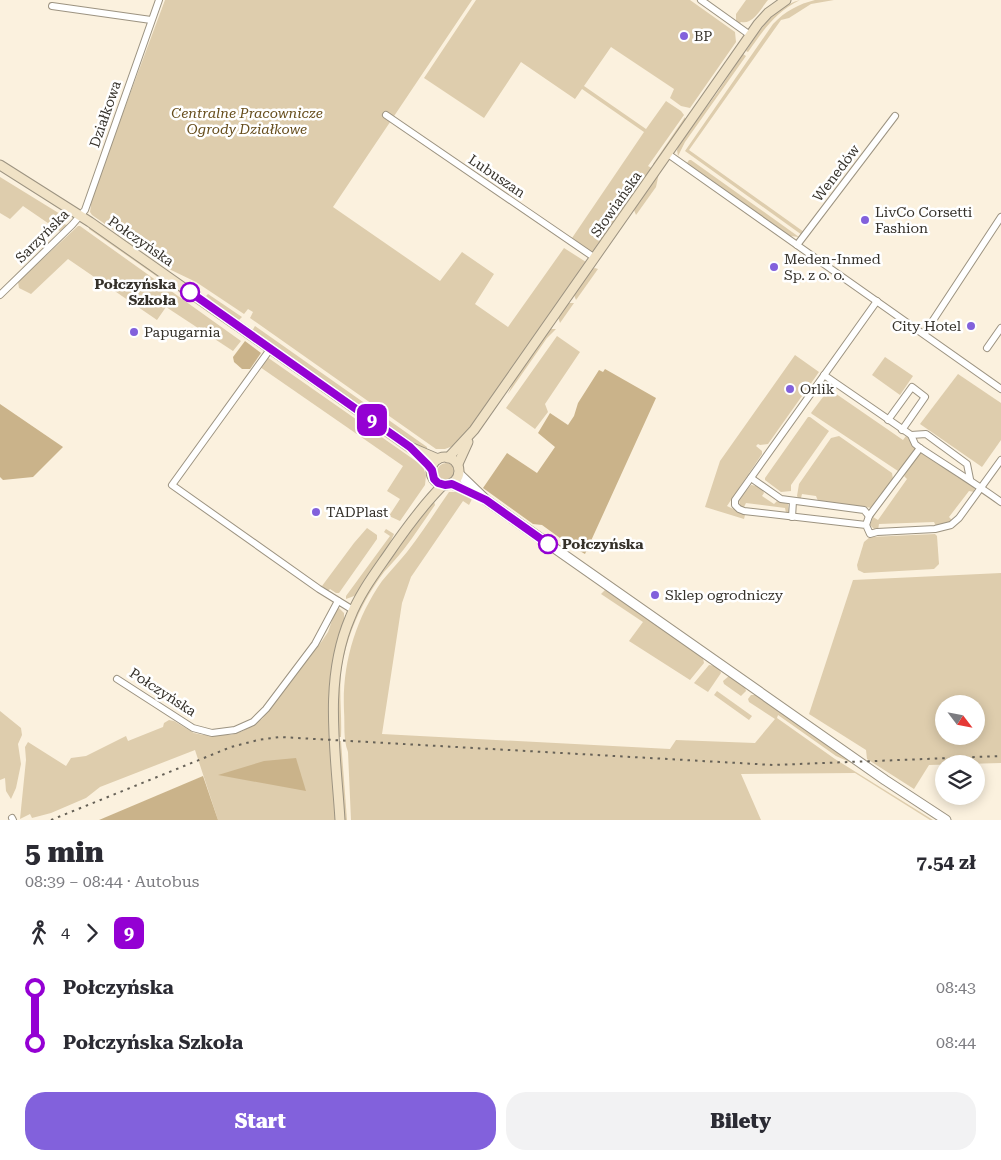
<!DOCTYPE html>
<html lang="pl">
<head>
<meta charset="utf-8">
<style>
	:root { --surface:#fff; --page:#f2f2f3; --text:#2b2b33; --muted:#7c7c81; --accent:#8261dc }
	body { margin:0; font-family:"Roboto Serif",serif; background:var(--page); color:var(--text); height:100vh; display:flex; flex-direction:column; font-size:19px; white-space:nowrap }
	* { box-sizing:border-box; margin:0 }
	p { font-size:16px; color:var(--muted) }
	.icon { flex:none; width:28px; height:28px; fill:none; stroke:currentColor; stroke-width:2; stroke-linecap:round; stroke-linejoin:round }
	.map { position:relative; height:820px; overflow:hidden }
	.details { display:flex; flex-direction:column; background:var(--surface); flex:1 }
	.details>* { flex:none }
	.badge { padding:0 10px; border-radius:8px; font-size:18px; line-height:32px }
	.needle { width:32px; rotate:122deg }
	.controls { position:absolute; left:935px; top:695px; display:grid; gap:10px }
	.controls a { display:grid; place-items:center; width:50px; height:50px; border-radius:50%; background:var(--surface); box-shadow:0 2px 12px #0003; font-size:25px }
	.map>.badge { position:absolute; translate:-50% -50%; box-shadow:0 0 0 2px #fff }
	.legs { display:flex; align-items:center; gap:8px; height:55px; padding:0 25px; font-size:16px }
	.legs p { margin-inline-start:auto }
	.summary { display:flex; align-items:center; justify-content:space-between; height:85px; padding:0 25px }
	h1 { font-size:28px; font-weight:800; line-height:38px }
	.primary-button { display:flex; gap:10px; margin-top:auto; padding:10px 25px }
	.primary-button a { flex:1; height:58px; border-radius:20px; background:var(--accent); color:#fff; font-size:20px; font-weight:800; line-height:58px; text-align:center }
	.primary-button a+a { background:var(--page); color:var(--text) }
	ul { padding:0 25px; list-style:none }
	li { display:flex; align-items:center; gap:18px; height:55px; font-size:19px }
	li i { display:grid; place-items:center; width:8px; height:100%; margin:0 6px; background:currentColor }
	li i::after { content:''; width:12px; height:12px; margin:-6px; border:4px solid; border-radius:50%; background:var(--surface) }
	li p { margin-inline-start:auto }
	li:first-child i { background:linear-gradient(#0000 50%,currentColor 0) }
	li:last-child i { background:linear-gradient(currentColor 50%,#0000 0) }
	.map>svg:first-child { display:block }
</style>
</head>
<body>
<div class="map">
<svg width="1001" height="820" viewBox="0 0 1001 820">
	<rect width="100%" height="100%" fill="#fbf1de"/>
	<g fill="#decdad" fill-rule="evenodd">
		<polygon points="165,0 472,0 333,207 440,281 462,252 494,274 475,304 508,327 564,248 586,262 461,443 445,449 436,449 250,318 253,312 248,309 244,314 196,282 171,270 92,215 90,212 91,205 89,204"/>
		<polygon points="476,0 690,0 735,32 736,42 690,108 681,106 670,98 674,89 611,47 584,86 646,129 666,101 681,111 684,115 648,166 653,169 593,253 572,238 644,132 582,89 575,99 521,62 484,118 424,78"/>
		<path d="M746,0H768C761,8 753,25 741,22L739,24L736,22V14Z"/>
		<path d="M800,0C775,12 763,31 748,52L746,51C759,31 775,6 800,0Z"/>
		<path d="M815,0H834L811,4L789,18L781,20L689,150L804,232L802,235L685,151L773,24C785,11 799,4 815,0Z"/>
		<polygon points="743,54 746,56 685,142 678,156 677,150 679,144 717,93"/>
		<polygon points="685,117 685,122 655,166 653,164"/>
		<polygon points="689,160 691,160 799,237 790,236 687,163"/>
		<polygon points="659,173 656,187 636,215 634,210"/>
		<polygon points="0,177 65,217 64,224 67,225 61,232 23,206 10,219 0,213"/>
		<polygon points="89,225 244,335 232,329 89,229"/>
		<polygon points="78,226 80,226 241,341 233,351 166,307 157,320 68,259 31,294 19,288 18,282"/>
		<polygon points="595,268 598,269 576,300 574,295 592,269"/>
		<polygon points="208,294 242,317 239,320 236,319 206,296"/>
		<polygon points="568,303 574,303 560,323 558,317"/>
		<polygon points="255,326 427,447 427,449 425,451 417,447 252,331"/>
		<polygon points="550,329 556,329 547,338 508,394 514,380"/>
		<polygon points="557,336 580,352 545,404 548,412 535,429 506,408"/>
		<path d="M795,355L819,372L768,444L760,445L758,444L756,446L762,451V454L727,506C732,509 741,511 745,515L744,519L705,507L720,461Z"/>
		<polygon points="267,357 423,466 426,476 425,485 400,521 389,516 400,499 387,491 403,466 260,367"/>
		<polygon points="885,357 913,376 900,395 872,375"/>
		<polygon points="958,374 1001,403 1001,440 982,467 920,424"/>
		<path d="M829,389L903,440L906,436C912,441 911,444 918,450L901,473L812,414L811,413Z"/>
		<polygon points="319,390 331,395 419,458 419,461"/>
		<polygon points="808,417 810,417 829,431 791,485 791,491 781,492 765,480 765,478"/>
		<polygon points="839,436 892,473 893,479 872,508 818,501 816,496 802,494 801,498 798,498 797,496 799,484 831,438"/>
		<polygon points="920,451 957,477 975,487 974,492 969,491 949,517 952,520 950,523 936,526 934,522 879,524 878,530 875,530 870,525 873,517 878,520 907,479 904,476"/>
		<circle cx="446" cy="472" r="9"/>
		<path d="M751,485C756,485 763,489 764,493L762,496L774,504L777,501L788,504L789,512L786,513L785,508L746,503L744,507L740,506L739,500Z"/>
		<path d="M449,492H459L472,499L469,505L463,501L411,577L402,603L382,734L670,749L676,740L755,743L775,719L749,702L748,699L751,695H756L854,764L836,756L778,715L777,718L835,759L933,820H930L855,773L741,774L761,820H351L348,752C343,739 345,725 344,711C342,664 355,620 382,581C390,571 399,562 407,552C422,533 435,512 449,492Z"/>
		<path d="M433,498L435,505C425,519 415,535 404,549C398,557 391,564 384,572C362,601 346,636 341,672C339,694 342,716 341,737H339C337,713 336,688 340,664C348,604 399,546 433,498Z"/>
		<polygon points="367,528 377,535 377,539 339,593 336,593 330,589 328,591 322,586 354,543"/>
		<polygon points="386,529 394,534 387,549 357,595 346,599 346,596 390,536 384,532"/>
		<polygon points="935,534 937,536 939,564 934,569 864,573 858,570 857,565 864,542 870,537"/>
		<path d="M1001,573V763L929,765L914,789L867,759L866,750L809,714L853,580ZM944,704H976V736H944Z"/>
		<polygon points="605,590 610,592 703,658 704,663 690,680 629,641 643,622 601,594"/>
		<polygon points="339,608 344,613 344,621 334,656 330,681 337,820 218,820 195,750 100,787 86,798 51,813 32,818 30,814 20,819 26,760 25,747 28,742 66,766 71,758 86,756 126,736 128,741 163,727 164,723 169,720 174,721 194,733 203,735 231,735 243,731 262,719 322,641 328,632 336,609"/>
		<path d="M709,665C714,665 720,668 721,673L708,692L694,683Z"/>
		<polygon points="729,676 745,687 746,691 741,696 724,684 723,681"/>
		<polygon points="717,691 752,716 749,720 714,695"/>
		<polygon points="0,711 21,728 22,735 18,744 21,764 16,788 11,799 6,791 5,778 0,780"/>
		<polygon points="339,741 341,741 347,820 344,820"/>
	</g>
	<g fill="#cab38a">
		<polygon points="245,341 261,353 250,369 242,369 234,362 233,357"/>
		<polygon points="605,369 656,398 585,554 571,546 542,525 533,524 483,488 507,453 537,473 555,447 538,433 550,413 568,425 574,416 578,403 599,370 603,372"/>
		<polygon points="0,404 63,447 33,477 3,480 0,477"/>
		<polygon points="296,758 306,791 218,775 264,761"/>
		<polygon points="203,776 218,820 99,820"/>
	</g>
	<g fill="none" stroke-linecap="round" stroke-linejoin="round">
		<g stroke="#9c9381" stroke-width="8">
			<g id="minor">
				<polyline points="701,0 750,35"/>
				<polyline points="52,6 151,20"/>
				<polyline points="386,115 595,258"/>
				<polyline points="668,154 1001,389"/>
				<polyline points="797,245 895,116"/>
				<polyline points="0,295 72,225 85,210 159,0"/>
				<polyline points="877,301 735,500 735,505 739,509 744,511 866,525 870,534 877,532 935,529 951,525 959,518 1001,460"/>
				<polyline points="924,334 1001,217"/>
				<polyline points="271,348 172,485 319,589 353,610"/>
				<polyline points="987,348 1001,328"/>
				<path d="M824,375L911,435L915,444L920,448C947,466 975,483 1001,502"/>
				<polyline points="888,420 912,387 925,397 902,430"/>
				<polyline points="911,435 926,434 967,464 970,479"/>
				<polyline points="751,478 781,499 864,510 869,516"/>
				<polyline points="792,517 793,501"/>
				<polyline points="866,525 869,516 920,448"/>
				<polyline points="117,679 193,728 212,733 235,730 253,722 266,709 315,644 338,601"/>
				<polyline points="12,818 13,820"/>
			</g>
		</g>
		<g stroke="#9c9381" stroke-width="11">
			<g id="tertiary">
				<polyline points="459,474 486,500 885,780 946,820"/>
				<polyline points="452,484 474,494"/>
			</g>
		</g>
		<g stroke="#9c9381" stroke-width="11">
			<g id="secondary">
				<polyline points="0,165 90,222 410,447 438,459"/>
				<circle cx="445" cy="471" r="14"/>
				<polyline points="448,458 474,430 758,24 768,13 786,0"/>
				<polyline points="458,464 468,442"/>
				<path d="M340,820C336,753 323,681 350,618C359,595 373,576 387,556C404,531 421,507 443,485"/>
			</g>
		</g>
		<use href="#minor" stroke="#fff" stroke-width="6"/>
		<use href="#tertiary" stroke="#fff" stroke-width="9"/>
		<use href="#secondary" stroke="#f0e2c6" stroke-width="9"/>
		<polyline stroke="#666157" stroke-width="2" stroke-dasharray="2.5 5" stroke-linecap="butt" points="51,820 231,747 258,740 280,737 773,765 1001,756"/>
	</g>
	<g fill="none" stroke-linecap="round" stroke-linejoin="round">
		<g stroke="#fff" stroke-width="11">
			<polyline id="line-1" points="190,292 410,447 428,465 432,470 434,479 438,483 445,485 452,484 486,500 548,544"/>
		</g>
		<use href="#line-1" stroke="#9400d3" stroke-width="8"/>
	</g>
	<g fill="#8261dc" stroke="#fff" stroke-width="2">
		<circle cx="684" cy="36" r="5"/>
		<circle cx="865" cy="220" r="5"/>
		<circle cx="774" cy="267" r="5"/>
		<circle cx="971" cy="326" r="5"/>
		<circle cx="134" cy="332" r="5"/>
		<circle cx="790" cy="389" r="5"/>
		<circle cx="316" cy="512" r="5"/>
		<circle cx="655" cy="595" r="5"/>
	</g>
	<g fill="#fff" stroke="#9400d3" stroke-width="2.5">
		<circle cx="190" cy="292" r="9"/>
		<circle cx="548" cy="544" r="9"/>
	</g>
	<g text-anchor="middle" stroke-width="5" stroke-linejoin="round" paint-order="stroke">
		<g font-size="14" fill="#35312a" stroke="#fff" text-anchor="start">
			<text x="694" y="41">BP</text>
			<text x="875" y="217">LivCo Corsetti<tspan x="875" dy="16">Fashion</tspan></text>
			<text x="784" y="264">Meden-Inmed<tspan x="784" dy="16">Sp. z o. o.</tspan></text>
			<text x="961" y="331" text-anchor="end">City Hotel</text>
			<text x="144" y="337">Papugarnia</text>
			<text x="800" y="394">Orlik</text>
			<text x="326" y="517">TADPlast</text>
			<text x="665" y="600">Sklep ogrodniczy</text>
		</g>
		<g font-size="14" font-style="italic" fill="#664d1c" stroke="#fff">
			<text x="247" y="118">Centralne Pracownicze<tspan x="247" dy="16">Ogrody Działkowe</tspan></text>
		</g>
		<g font-size="14" fill="#35312a" stroke="#fff">
			<text transform="translate(105 114) rotate(-71)" y="5">Działkowa</text>
			<text transform="translate(836 173) rotate(-53)" y="5">Wenedów</text>
			<text transform="translate(497 176) rotate(34)" y="5">Lubuszan</text>
			<text transform="translate(616 204) rotate(-55)" y="5">Słowiańska</text>
			<text transform="translate(42 236) rotate(-45)" y="5">Sarzyńska</text>
			<text transform="translate(141 241) rotate(35)" y="5">Połczyńska</text>
			<text transform="translate(163 692) rotate(33)" y="5">Połczyńska</text>
		</g>
		<g font-size="14" font-weight="bold" fill="#35312a" stroke="#fff" text-anchor="end">
			<text x="176" y="289">Połczyńska<tspan x="176" dy="16">Szkoła</tspan></text>
			<text x="562" y="549" text-anchor="start">Połczyńska</text>
		</g>
	</g>
</svg>
<div class="controls">
<a><svg class="needle" viewBox="-14 -14 28 28"><path d="M0-13l5 13h-10z" fill="#e53935"/><path d="M0 13l5-13h-10z" fill="#7c7c81"/></svg></a>
<a><svg class="icon" aria-label="layers" viewBox="0 0 24 24"><path d="M12 4l9 5-9 5-9-5zM3 14l9 5 9-5"/></svg></a>
</div>
<b class="badge" style="left:372px;top:420px;background:#9400d3;color:#fff">9</b>
</div>
<section class="details">
<div class="summary"><div><h1>5 min</h1><p>08:39 – 08:44 · Autobus</p></div><b>7.54 zł</b></div>
<div class="legs"><svg class="icon" aria-label="walk" viewBox="0 0 24 24"><circle cx="13" cy="4" r="2"/><path d="M13 8l-2 6 4 7M11 14l-3 7M7 12l3-4h3l4 4"/></svg>4<svg class="icon" aria-label="forward" viewBox="0 0 24 24"><path d="M9 5l7 7-7 7"/></svg><b class="badge" style="background:#9400d3;color:#fff">9</b></div>
<ul>
<li><i style="color:#9400d3"></i><b>Połczyńska</b><p>08:43</p></li>
<li><i style="color:#9400d3"></i><b>Połczyńska Szkoła</b><p>08:44</p></li>
</ul>
<div class="primary-button"><a>Start</a><a>Bilety</a></div>
</section>
</body>
</html>
